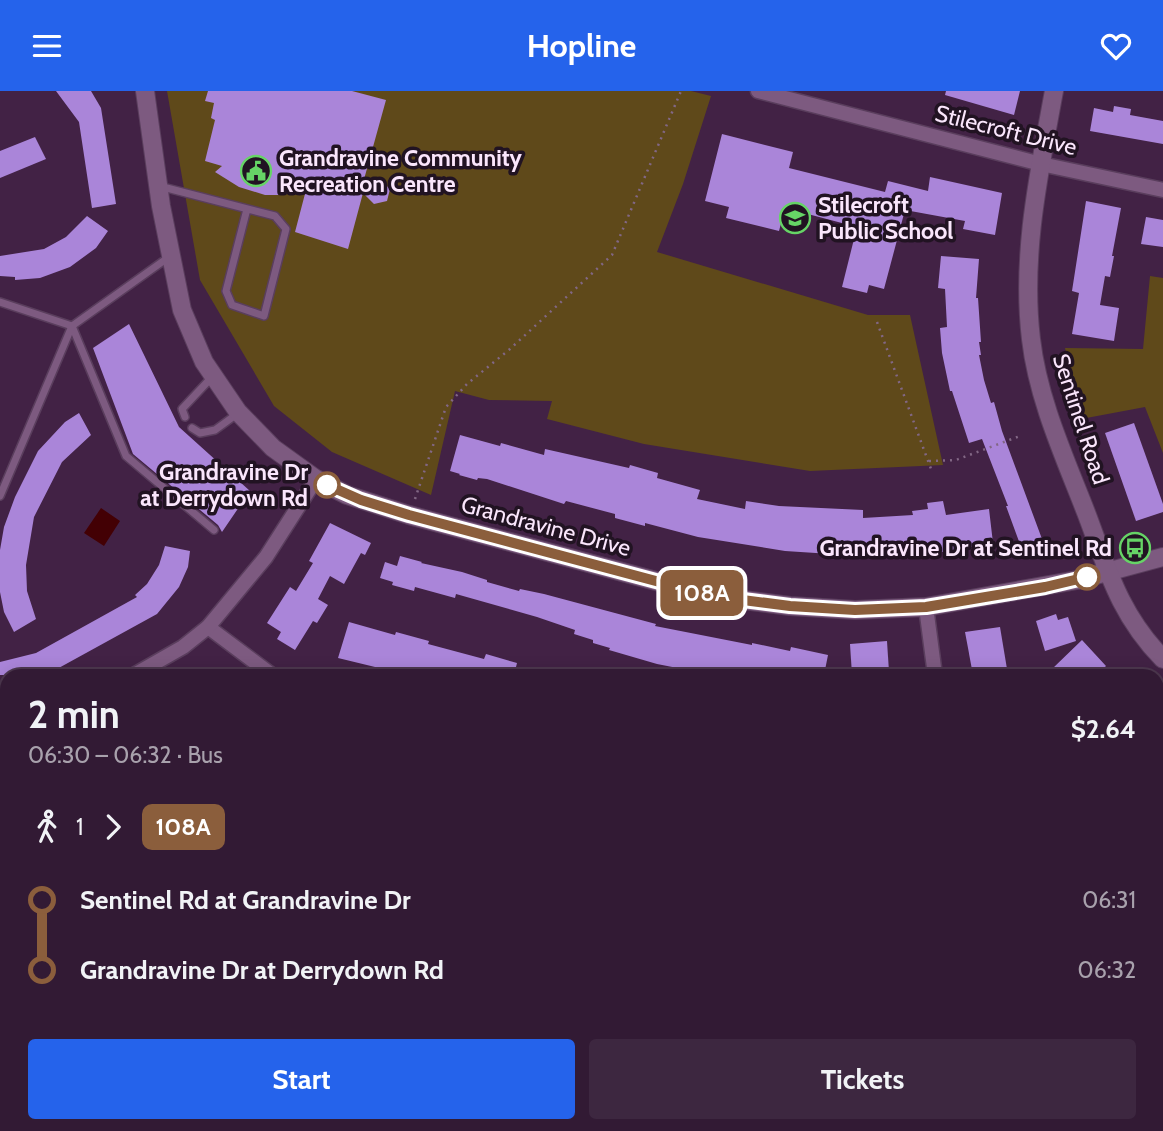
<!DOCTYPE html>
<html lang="en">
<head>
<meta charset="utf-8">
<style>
	:root { --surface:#321a34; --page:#3d2740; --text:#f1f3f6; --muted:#a8a1ac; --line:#4d384f; --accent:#2563eb }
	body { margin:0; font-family:Cabin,sans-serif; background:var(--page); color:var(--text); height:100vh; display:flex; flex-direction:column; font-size:26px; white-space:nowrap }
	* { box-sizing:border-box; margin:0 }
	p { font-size:23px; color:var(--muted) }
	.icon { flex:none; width:38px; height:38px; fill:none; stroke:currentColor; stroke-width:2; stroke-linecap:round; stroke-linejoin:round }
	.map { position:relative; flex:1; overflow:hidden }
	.drawer { position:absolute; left:0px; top:578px; width:1164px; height:464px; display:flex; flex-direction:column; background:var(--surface); border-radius:21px 21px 0 0; box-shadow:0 4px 18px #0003,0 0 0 2px var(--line) }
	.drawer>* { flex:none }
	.badge { padding:0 14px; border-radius:10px; font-size:24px; line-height:46px }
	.map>.badge { position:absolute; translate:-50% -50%; box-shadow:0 0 0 4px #fff }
	.legs { display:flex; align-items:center; gap:10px; height:77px; padding:0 28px; font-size:23px }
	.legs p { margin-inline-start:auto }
	.overview { display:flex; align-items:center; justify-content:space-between; height:119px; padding:0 28px }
	h1 { font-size:38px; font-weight:800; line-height:52px }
	.action { display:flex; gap:14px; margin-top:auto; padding:14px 28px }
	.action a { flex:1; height:80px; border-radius:7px; background:var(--accent); color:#fff; font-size:28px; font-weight:800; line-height:80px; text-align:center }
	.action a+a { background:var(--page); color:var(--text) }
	ul { padding:0 28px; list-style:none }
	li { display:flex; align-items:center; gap:24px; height:70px; font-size:26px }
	li i { display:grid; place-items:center; width:10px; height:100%; margin:0 9px; background:currentColor }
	li i::after { content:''; width:18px; height:18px; margin:-9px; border:5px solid; border-radius:50%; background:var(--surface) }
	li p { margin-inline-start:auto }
	li:first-child i { background:linear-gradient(#0000 50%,currentColor 0) }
	li:last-child i { background:linear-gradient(currentColor 50%,#0000 0) }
	header { display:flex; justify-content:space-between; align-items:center; height:91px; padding:0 28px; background:var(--accent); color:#fff; font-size:32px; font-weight:800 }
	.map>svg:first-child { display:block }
</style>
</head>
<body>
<header><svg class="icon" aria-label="menu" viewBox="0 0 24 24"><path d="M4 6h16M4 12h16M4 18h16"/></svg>Hopline<svg class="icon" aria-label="heart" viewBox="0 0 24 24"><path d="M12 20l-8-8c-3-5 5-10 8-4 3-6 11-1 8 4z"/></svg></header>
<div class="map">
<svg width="1163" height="1040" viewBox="0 0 1163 1040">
	<rect width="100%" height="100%" fill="#422245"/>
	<g fill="#5f491a">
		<polygon points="167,0 691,0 711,5 683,93 657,161 868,224 910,224 943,374 810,380 644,353 547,328 552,310 489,309 455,300 431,404 332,361 274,315 200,189"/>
		<polygon points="1150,185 1163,187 1163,362 1145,316 1081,328 1065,257 1143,258"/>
		<polygon points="1163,917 1163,1040 948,1040 953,1034 1157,1034 1157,919"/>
	</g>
	<polygon fill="#430004" points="101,417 120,430 104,455 84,442"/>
	<g fill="#aa85d9">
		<polygon points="56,0 91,0 101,17 116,113 92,117 79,31"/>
		<polygon points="208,0 352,0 386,9 363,92 381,89 390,98 387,110 374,113 363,102 348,158 295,141 306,99 280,104 265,104 239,96 215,81 222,75 205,70 215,29 211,27 214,12 205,10"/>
		<polygon points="946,0 1020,0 1014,24 945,4"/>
		<polygon points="1114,15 1131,18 1130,24 1163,30 1163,53 1090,40 1094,17 1113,21"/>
		<polygon points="722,43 793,61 789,77 885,101 888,90 928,100 930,86 1002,102 995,144 963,138 965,130 905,119 884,198 869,194 867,202 842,196 857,136 785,117 779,140 726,127 729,116 705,110"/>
		<polygon points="35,46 46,68 0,87 0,60"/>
		<polygon points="1086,110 1121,117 1112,165 1114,165 1110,186 1105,185 1100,214 1119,217 1114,250 1072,243 1079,202 1072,200"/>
		<polygon points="87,125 108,140 96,157 70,176 40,187 15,189 15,186 0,185 0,165 44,158 66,146"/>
		<polygon points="1146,126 1163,129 1163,156 1141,153"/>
		<polygon points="941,165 979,168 976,207 978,207 981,251 979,251 981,264 979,264 984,289 991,312 994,311 1002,340 1042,448 1021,456 1006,415 1008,415 982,348 969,352 952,300 950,300 942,262 940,237 947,236 945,198 938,197"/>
		<polygon points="129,233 179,336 250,400 222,441 218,434 133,363 93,257"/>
		<polygon points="79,322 91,344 62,371 34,426 26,474 27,500 36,528 14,541 4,521 0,501 0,459 4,436 15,406 38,360 65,331"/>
		<polygon points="1134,332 1163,413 1163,421 1136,430 1105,342"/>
		<polygon points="460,344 500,355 501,352 544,364 545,358 629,377 630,374 658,382 657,387 700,399 697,408 745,418 746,410 779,415 863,419 863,427 913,424 912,420 928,418 927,412 943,410 946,424 989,418 993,452 919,465 918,461 862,465 785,460 698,446 645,432 645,435 615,427 615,423 566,410 564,413 487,388 478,387 477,389 459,384 460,383 450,380"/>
		<polygon points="330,432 371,452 365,464 361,462 344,493 330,485 318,508 328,514 317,532 313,530 295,559 277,548 281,541 267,532 290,496 296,500 313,472 309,470"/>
		<polygon points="165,455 190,460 188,476 179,496 157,523 46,584 0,584 0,571 36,562 137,506 135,504 147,493 159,474"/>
		<polygon points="400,465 422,471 421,472 462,481 487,489 487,491 519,500 520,498 544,503 656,533 655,535 752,554 752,552 790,560 791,556 828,564 824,584 703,584 703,582 657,573 609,559 610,557 593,552 593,549 574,543 575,539 537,526 456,503 455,507 415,496 414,500 392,494 393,491 380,487 385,471 397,475"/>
		<polygon points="1056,523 1058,529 1068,526 1076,550 1045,560 1036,530"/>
		<polygon points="349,531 395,544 396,541 429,550 428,553 484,568 486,563 517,572 514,584 408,584 338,567"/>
		<polygon points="1000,536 1008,584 973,584 965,541"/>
		<polygon points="1082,549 1106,575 1105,576 1112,584 1060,584 1053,577"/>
		<polygon points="887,550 889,581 852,584 850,553"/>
	</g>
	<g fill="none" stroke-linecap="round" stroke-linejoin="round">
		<g stroke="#5a3e5d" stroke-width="10">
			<g id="service">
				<polyline points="159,95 275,125 286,138 264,225 232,214 226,200 247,118"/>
				<polyline points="0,211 72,235 126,365 214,439"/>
				<polyline points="185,326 182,318 212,286"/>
				<polyline points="192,337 200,342 215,339 237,323"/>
				<polyline points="0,405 72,235 169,166"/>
				<polyline points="0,645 7,648"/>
			</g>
		</g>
		<g stroke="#5a3e5d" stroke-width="17">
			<g id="minor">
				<polyline points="758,0 1041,73 1163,99"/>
				<polyline points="926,516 935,584"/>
				<polyline points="208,536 272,584"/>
				<polyline points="134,584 183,556 208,536 266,466 316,388"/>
				<polyline points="0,702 7,689"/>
				<polyline points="1157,747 1163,738"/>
				<polyline points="0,1033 7,1031"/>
				<polyline points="322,1034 343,1040"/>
				<polyline points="549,1034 551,1040"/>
				<polyline points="784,1040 788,1034"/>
			</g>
		</g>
		<g stroke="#5a3e5d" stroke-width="20">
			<g id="tertiary">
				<polyline points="145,0 161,115 182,219 204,271 238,321 273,357 316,388 347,404 409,424 712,505 790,515 855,519 926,516 1077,489 1163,466"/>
				<path d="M1054,0C1039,82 1021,164 1031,248C1038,309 1065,367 1087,424C1108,480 1120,524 1163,568"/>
			</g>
		</g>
		<g stroke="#826785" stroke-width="2.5" stroke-dasharray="2 5" stroke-linecap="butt">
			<polyline points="877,231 931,378"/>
			<polyline points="929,370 956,369 1020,345"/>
			<polyline points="415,408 446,316 467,293 510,258 612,164 681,0"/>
		</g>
		<use href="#service" stroke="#7d5a80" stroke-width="7"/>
		<use href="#minor" stroke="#7d5a80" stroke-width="14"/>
		<use href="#tertiary" stroke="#7d5a80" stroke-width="18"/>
	</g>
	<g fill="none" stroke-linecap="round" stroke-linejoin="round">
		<g stroke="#fff" stroke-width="16">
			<polyline id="line-1" points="327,394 361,409 409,424 712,505 790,515 855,519 926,516 1045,496 1087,486"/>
		</g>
		<use href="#line-1" stroke="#8b5e3c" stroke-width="10"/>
	</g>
	<defs>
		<g id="civic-ring" transform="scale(1.575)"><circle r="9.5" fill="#211322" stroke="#66d466" stroke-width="1.5"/><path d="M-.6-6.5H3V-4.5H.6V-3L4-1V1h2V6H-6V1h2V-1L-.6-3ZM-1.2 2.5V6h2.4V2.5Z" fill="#66d466"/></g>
		<g id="school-ring" transform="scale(1.575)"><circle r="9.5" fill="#211322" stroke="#66d466" stroke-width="1.5"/><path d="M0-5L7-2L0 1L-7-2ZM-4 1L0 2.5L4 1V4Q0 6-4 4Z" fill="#66d466"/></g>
		<g id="bus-ring" transform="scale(1.575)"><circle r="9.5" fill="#211322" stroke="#66d466" stroke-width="1.5"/><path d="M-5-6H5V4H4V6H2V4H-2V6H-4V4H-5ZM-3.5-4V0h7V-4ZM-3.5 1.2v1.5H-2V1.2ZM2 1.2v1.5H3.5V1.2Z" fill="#66d466"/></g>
	</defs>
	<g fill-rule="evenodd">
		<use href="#civic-ring" x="256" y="80"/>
		<use href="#school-ring" x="795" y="127"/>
		<use href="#bus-ring" x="1135" y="457"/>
	</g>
	<g fill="#fff" stroke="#8b5e3c" stroke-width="3.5">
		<circle cx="327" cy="394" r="12"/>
		<circle cx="1087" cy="486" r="12"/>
	</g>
	<g text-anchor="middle" stroke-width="7" stroke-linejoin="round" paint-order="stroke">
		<g font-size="23" fill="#fae6fc" stroke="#211322">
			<text transform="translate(1006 39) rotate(14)" y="8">Stilecroft Drive</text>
			<text transform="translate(1081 328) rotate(72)" y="8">Sentinel Road</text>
			<text transform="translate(546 435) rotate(15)" y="8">Grandravine Drive</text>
		</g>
		<g font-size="23" font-weight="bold" fill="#fae6fc" stroke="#211322" text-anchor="start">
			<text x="279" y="75">Grandravine Community<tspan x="279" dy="26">Recreation Centre</tspan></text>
			<text x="818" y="122">Stilecroft<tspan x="818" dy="26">Public School</tspan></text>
			<text x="1112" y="465" text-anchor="end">Grandravine Dr at Sentinel Rd</text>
		</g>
		<g font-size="23" font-weight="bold" fill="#fae6fc" stroke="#211322" text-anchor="end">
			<text x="308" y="389">Grandravine Dr<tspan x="308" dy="26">at Derrydown Rd</tspan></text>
		</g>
	</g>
</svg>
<b class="badge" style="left:702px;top:502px;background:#8b5e3c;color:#fff">108A</b>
<section class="drawer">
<div class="overview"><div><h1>2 min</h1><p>06:30 – 06:32 · Bus</p></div><b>$2.64</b></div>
<div class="legs"><svg class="icon" aria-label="walk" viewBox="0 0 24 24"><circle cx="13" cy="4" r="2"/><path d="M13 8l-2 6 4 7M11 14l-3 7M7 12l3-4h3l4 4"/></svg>1<svg class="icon" aria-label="forward" viewBox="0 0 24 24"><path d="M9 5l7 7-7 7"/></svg><b class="badge" style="background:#8b5e3c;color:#fff">108A</b></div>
<ul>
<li><i style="color:#8b5e3c"></i><b>Sentinel Rd at Grandravine Dr</b><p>06:31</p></li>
<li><i style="color:#8b5e3c"></i><b>Grandravine Dr at Derrydown Rd</b><p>06:32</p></li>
</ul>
<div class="action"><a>Start</a><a>Tickets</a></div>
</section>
</div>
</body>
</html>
